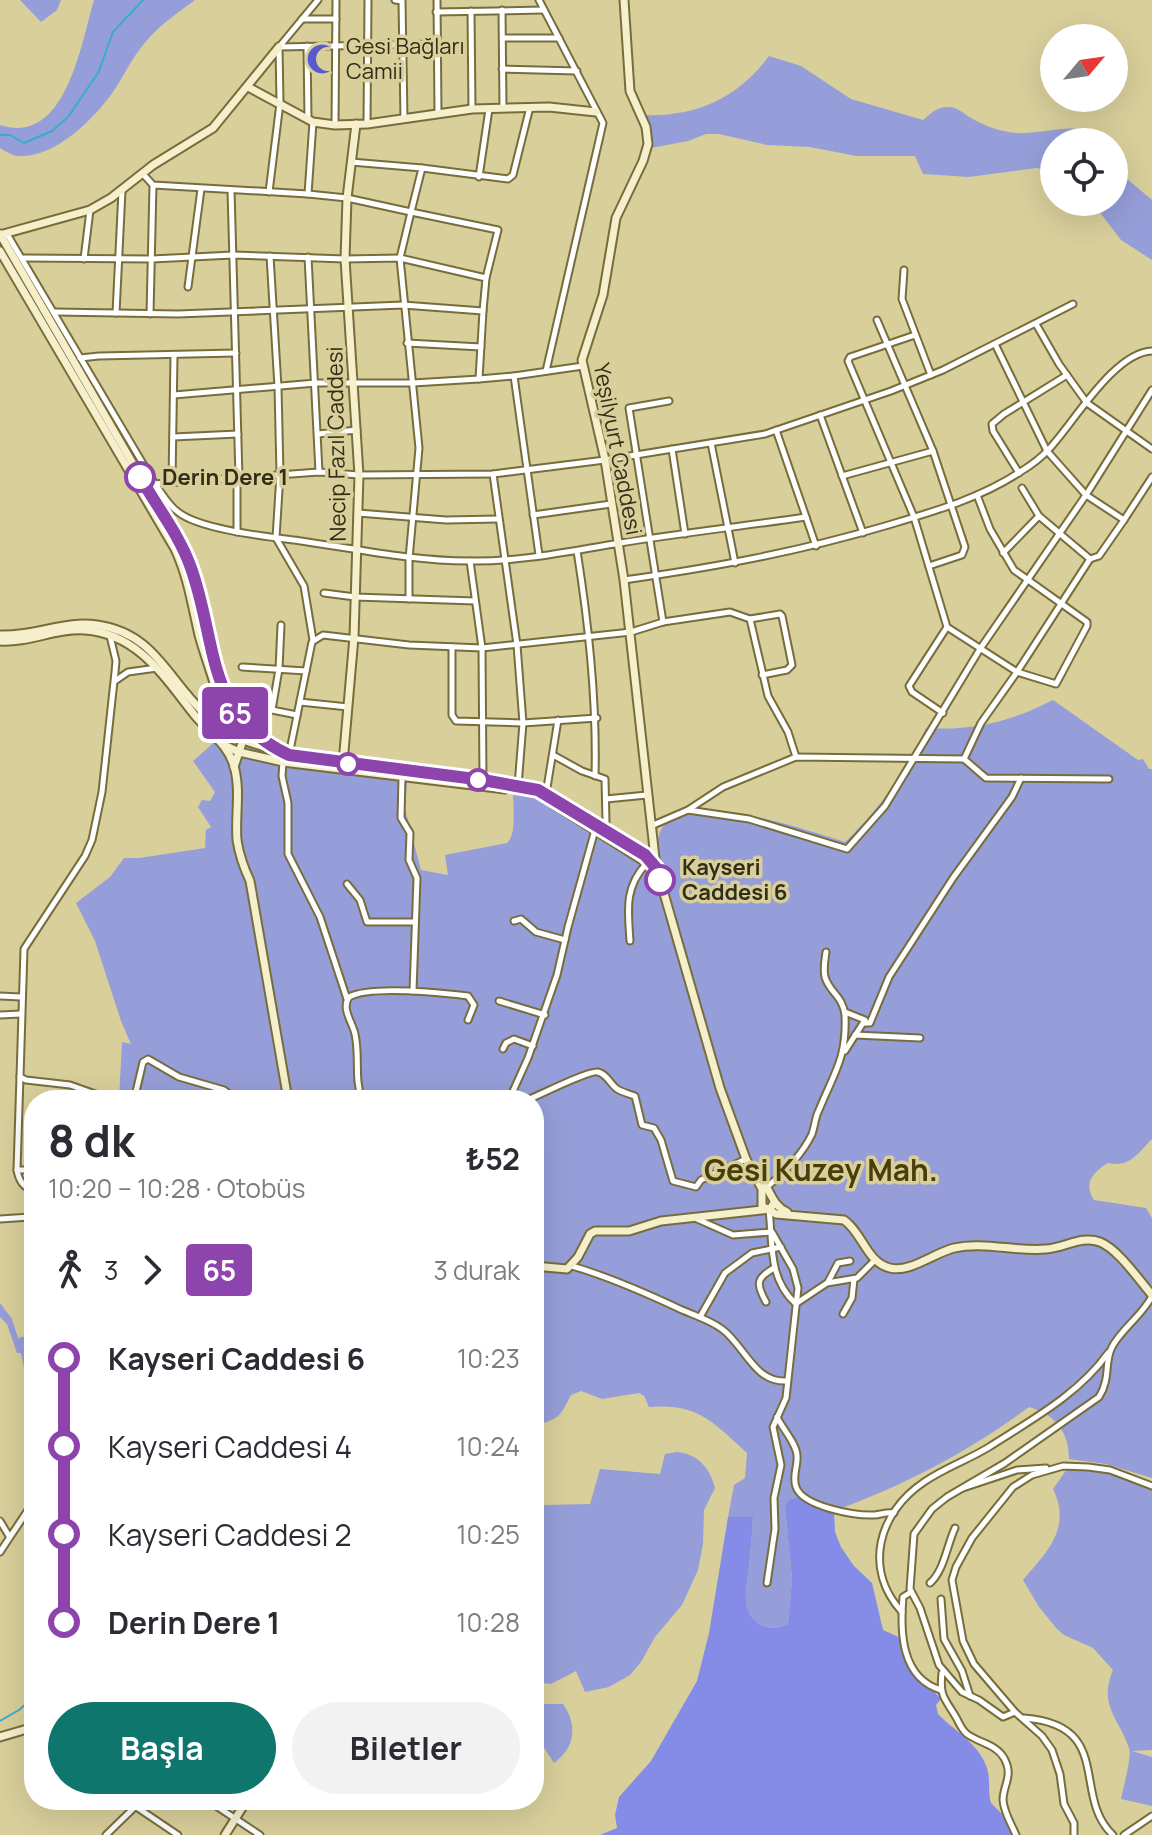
<!DOCTYPE html>
<html lang="tr">
<head>
<meta charset="utf-8">
<style>
	:root { --surface:#fff; --page:#f2f2f3; --text:#2b2b33; --muted:#7c7c81; --accent:#0f766e }
	body { margin:0; font-family:Manrope,sans-serif; background:var(--page); color:var(--text); height:100vh; display:flex; flex-direction:column; font-size:30px; white-space:nowrap }
	* { box-sizing:border-box; margin:0 }
	p { font-size:26px; color:var(--muted) }
	.icon { flex:none; width:44px; height:44px; fill:none; stroke:currentColor; stroke-width:2; stroke-linecap:round; stroke-linejoin:round }
	.map { position:relative; flex:1; overflow:hidden }
	.sheet { position:absolute; left:24px; top:1090px; width:520px; height:720px; display:flex; flex-direction:column; background:var(--surface); border-radius:32px; box-shadow:0 8px 32px #0002 }
	.sheet>* { flex:none }
	.badge { padding:0 16px; border-radius:6px; font-size:28px; line-height:52px }
	.needle { width:52px; rotate:61deg }
	.tools { position:absolute; left:1040px; top:24px; display:grid; gap:16px }
	.tools a { display:grid; place-items:center; width:88px; height:88px; border-radius:50%; background:var(--surface); box-shadow:0 8px 32px #0002; font-size:40px }
	.map>.badge { position:absolute; translate:-50% -50%; box-shadow:0 0 0 4px #fff }
	.legs { display:flex; align-items:center; gap:12px; height:88px; padding:0 24px; font-size:26px }
	.legs p { margin-inline-start:auto }
	.overview { display:flex; align-items:center; justify-content:space-between; height:136px; padding:0 24px }
	h1 { font-size:44px; font-weight:700; line-height:60px }
	.button { display:flex; gap:16px; margin-top:auto; padding:16px 24px }
	.button a { flex:1; height:92px; border-radius:48px; background:var(--accent); color:#fff; font-size:32px; font-weight:700; line-height:92px; text-align:center }
	.button a+a { background:var(--page); color:var(--text) }
	ul { padding:0 24px; list-style:none }
	li { display:flex; align-items:center; gap:28px; height:88px; font-size:30px }
	li i { display:grid; place-items:center; width:12px; height:100%; margin:0 10px; background:currentColor }
	li i::after { content:''; width:20px; height:20px; margin:-10px; border:6px solid; border-radius:50%; background:var(--surface) }
	li p { margin-inline-start:auto }
	li:first-child i { background:linear-gradient(#0000 50%,currentColor 0) }
	li:last-child i { background:linear-gradient(currentColor 50%,#0000 0) }
	.map>svg:first-child { display:block }
</style>
</head>
<body>
<div class="map">
<svg width="1152" height="1835" viewBox="0 0 1152 1835">
	<rect width="100%" height="100%" fill="#d9cf9b"/>
	<g fill="#969ed9">
		<polygon points="20,0 61,0 57,10 41,22"/>
		<path d="M94,0H195C176,14 158,26 143,45C131,60 123,77 113,92C93,120 54,159 17,156C11,155 5,151 0,148V125C66,147 81,43 94,0Z"/>
		<path d="M769,56L801,66L851,99L923,120C931,113 938,106 949,107C958,107 964,114 971,118C985,126 1001,132 1017,133C1050,135 1078,117 1106,142H1054V171L1036,168L969,177L923,174L915,156H856L810,147L767,145L719,134H706L688,141L651,148V132L644,115C696,117 738,98 769,56Z"/>
		<polygon points="1114,152 1126,178 1152,200 1152,260 1121,240 1092,202 1114,202"/>
		<path d="M1053,700L1138,760L1143,759L1149,769H1152V1139C1138,1153 1130,1168 1108,1163C1093,1172 1083,1183 1094,1200L1146,1208L1152,1218V1478L1106,1464L1069,1459C1069,1432 1055,1414 1029,1407C968,1452 905,1485 834,1511L799,1497L793,1498L785,1506L792,1579L788,1624C768,1634 748,1623 746,1601C745,1592 747,1584 748,1575C750,1556 752,1536 753,1517H728L734,1485L745,1478L747,1453C713,1422 698,1403 649,1407L644,1396L639,1393L602,1399L581,1391L571,1395C559,1418 560,1418 534,1426V1100H119L122,1042L131,1044L121,1021L95,941L76,903L110,877L124,858H139L205,848L206,830L211,827L198,807L202,800L210,801L215,792L193,761L245,715C255,726 264,737 278,744C309,761 372,763 408,768L405,809L421,870L448,875L445,855L507,843C518,834 512,799 513,783L546,792L563,800L657,857C656,844 658,827 671,818C707,795 806,830 845,842C880,809 906,771 926,728C972,731 1013,721 1053,700Z"/>
		<polygon points="0,1303 12,1319 18,1338 34,1334 34,1419 21,1353 17,1353 7,1324 0,1317"/>
		<path d="M677,1452C698,1454 710,1468 715,1488L704,1510L703,1544L698,1570L682,1605L655,1637L641,1662L630,1675L609,1687L585,1692L576,1671L551,1684L534,1682V1492L544,1505L590,1504L600,1469L660,1474L665,1454Z"/>
		<path d="M1067,1469L1107,1473L1152,1489V1750L1132,1751L1152,1757V1806L1121,1799C1123,1788 1132,1758 1129,1748C1119,1718 1098,1706 1113,1670L1093,1648L1064,1635L1057,1629L1039,1607L1023,1580C1047,1552 1072,1528 1053,1489Z"/>
		<path d="M539,1704H563C578,1725 575,1748 554,1763C540,1740 528,1731 539,1704Z"/>
	</g>
	<path fill="#848ce8" d="M797,1497L834,1511L835,1532L841,1547L854,1566L872,1583L883,1630L901,1638L915,1671L941,1699L936,1705L938,1714C955,1732 982,1745 988,1772C990,1782 988,1793 991,1803L1009,1821L1014,1835H600L617,1828L615,1815L619,1797L651,1761L697,1681L709,1633L728,1517H753C752,1536 750,1556 748,1575C747,1584 745,1592 746,1601C748,1623 768,1634 788,1624L792,1579L785,1506L789,1500Z"/>
	<g fill="none" stroke-linecap="round" stroke-linejoin="round">
		<g stroke="#38adca" stroke-width="2">
			<polyline points="0,135 10,135 24,143 52,131 68,117 98,73 113,32 143,0"/>
			<polyline points="15,644 40,640"/>
			<polyline points="0,1721 19,1710 34,1697"/>
		</g>
		<g stroke="#776d3c" stroke-width="9">
			<g id="street">
				<polyline points="395,0 402,1 404,119"/>
				<polyline points="437,0 438,113"/>
				<polyline points="539,0 603,123 546,371"/>
				<polyline points="502,10 503,108"/>
				<polyline points="471,11 472,109"/>
				<polyline points="436,12 544,10"/>
				<polyline points="302,19 336,19"/>
				<polyline points="503,38 559,38"/>
				<polyline points="307,46 308,118"/>
				<polyline points="279,47 437,44"/>
				<polyline points="502,69 577,71"/>
				<polyline points="367,124 368,0"/>
				<polyline points="335,125 336,0"/>
				<polyline points="422,168 508,179 513,175 530,107"/>
				<polyline points="143,174 153,185 308,194 347,198 411,212 422,168 351,162"/>
				<polyline points="479,177 489,109"/>
				<polyline points="231,190 239,478"/>
				<polyline points="269,192 280,103 279,47 318,0"/>
				<polyline points="308,194 313,122"/>
				<path d="M7,234L155,484C162,493 168,505 178,512C200,530 271,537 301,541C357,549 412,561 469,561C520,562 570,551 620,543C682,533 744,526 806,517"/>
				<polyline points="270,256 278,387 280,474 276,538 304,586 313,640"/>
				<polyline points="308,257 319,472"/>
				<polyline points="24,258 152,259 233,255 345,259 400,258 486,278 483,311"/>
				<polyline points="84,259 90,210"/>
				<polyline points="904,270 902,299 931,375"/>
				<polyline points="188,287 201,189"/>
				<polyline points="55,312 178,314 403,305 483,311 479,379 514,376 539,555"/>
				<polyline points="116,313 122,191"/>
				<polyline points="150,314 153,185"/>
				<polyline points="877,320 933,451 965,547 962,555 929,566"/>
				<polyline points="1036,324 1059,364 1087,403 1152,449"/>
				<polyline points="915,335 850,357 848,361 914,517 947,627 1017,672 1056,684 1087,626 1087,622 1014,570 990,529 977,495"/>
				<polyline points="407,343 481,347"/>
				<polyline points="995,344 1047,451 1086,495 1124,520 1152,477"/>
				<polyline points="80,358 99,356 236,353"/>
				<polyline points="514,376 583,366"/>
				<polyline points="174,395 316,383 413,383 479,379"/>
				<polyline points="820,415 863,533"/>
				<polyline points="776,430 816,546"/>
				<polyline points="318,434 357,430"/>
				<polyline points="173,437 238,434"/>
				<polyline points="711,443 735,563"/>
				<polyline points="672,449 685,534"/>
				<polyline points="1019,473 993,431 992,424 1004,414 1067,375"/>
				<polyline points="493,474 517,645 523,723 518,786"/>
				<polyline points="842,476 933,451"/>
				<polyline points="172,482 174,355"/>
				<polyline points="153,484 319,472 359,475 493,474 605,460 765,434 891,391 943,370 1073,304"/>
				<polyline points="1022,488 1039,516 1090,559 1099,556 1124,520"/>
				<polyline points="358,513 446,520 498,519"/>
				<polyline points="533,515 611,504"/>
				<polyline points="237,532 237,478"/>
				<path d="M577,551C589,626 597,700 595,776"/>
				<polyline points="1003,553 1039,516"/>
				<polyline points="470,561 482,648 483,780"/>
				<path d="M624,580C716,567 797,552 885,526C932,512 979,499 1020,472C1030,466 1041,458 1049,449C1073,424 1114,352 1152,351"/>
				<polyline points="324,593 355,597 475,601"/>
				<polyline points="409,599 409,559 419,448 400,258 411,212 498,230 486,278"/>
				<polyline points="750,619 768,696 788,732 796,757"/>
				<polyline points="663,622 629,408 669,401"/>
				<polyline points="281,625 279,669 272,710 297,715"/>
				<polyline points="452,647 452,715 456,721 523,723 597,718"/>
				<polyline points="242,667 306,671"/>
				<polyline points="115,681 128,672 157,668"/>
				<polyline points="300,702 348,707"/>
				<polyline points="943,713 912,692 909,686 947,627"/>
				<polyline points="289,755 312,642 323,635 409,645 482,648 631,632 663,622 730,612 750,619 780,614 782,616 792,665 787,670 762,675"/>
				<polyline points="553,755 582,771 605,779 606,822 603,828"/>
				<polyline points="964,759 981,723 1017,672 1090,559"/>
				<polyline points="283,762 282,776 288,803 288,854 320,917 347,999"/>
				<polyline points="402,777 401,818 410,833 409,860 417,878 413,991"/>
				<polyline points="546,794 558,720"/>
				<polyline points="606,799 647,795"/>
				<polyline points="688,810 723,787 796,757 964,759 986,778 1109,779"/>
				<polyline points="651,826 688,810 749,819 847,849 885,806 980,649 1086,495 1152,390"/>
				<polyline points="347,884 360,900 367,922 415,922"/>
				<polyline points="514,921 521,919 536,932 565,940"/>
				<path d="M630,941C628,911 624,888 646,864"/>
				<polyline points="0,996 21,997"/>
				<polyline points="499,1001 545,1015"/>
				<polyline points="845,1012 865,1020 845,1051"/>
				<polyline points="0,1015 21,1014"/>
				<polyline points="864,1023 870,1023 889,977 953,878 1012,797 1021,778"/>
				<polyline points="855,1035 920,1038"/>
				<polyline points="503,1049 506,1043 514,1039 533,1046"/>
				<path d="M20,1076L17,1170C19,1181 23,1187 34,1191"/>
				<polyline points="101,1096 70,1085 26,1080 20,1077 24,949 85,856 92,840 102,792 115,672 116,661 110,636"/>
				<polyline points="135,1096 143,1062 148,1059 179,1077 224,1090 237,1100"/>
				<path d="M362,1100C354,1078 360,1057 355,1034C352,1021 341,1009 349,997C371,985 442,993 468,996L474,1005L468,1020"/>
				<polyline points="509,1100 528,1058 557,975 568,927 595,830"/>
				<path d="M527,1100C540,1095 589,1070 598,1072C607,1074 610,1084 617,1089C622,1092 629,1094 635,1096L642,1125L654,1128L661,1140L673,1181L696,1187L701,1180L746,1159"/>
				<polyline points="17,1170 34,1170"/>
				<path d="M768,1186C785,1172 802,1155 812,1134C815,1126 815,1117 819,1110C834,1073 847,1058 845,1015C843,996 829,992 825,977C823,969 825,959 826,952"/>
				<path d="M769,1210C773,1243 768,1278 795,1303"/>
				<polyline points="0,1219 30,1217"/>
				<polyline points="697,1219 733,1235 772,1232 793,1269 798,1288 786,1398 773,1427 781,1465 774,1498 775,1529 767,1583"/>
				<path d="M572,1266C610,1277 646,1293 682,1310C696,1316 710,1320 722,1329C745,1346 754,1383 787,1381"/>
				<polyline points="828,1282 838,1263 850,1261"/>
				<path d="M766,1302C756,1284 756,1278 774,1268"/>
				<polyline points="797,1303 827,1283 857,1278 875,1260"/>
				<polyline points="843,1314 852,1298 854,1279"/>
				<polyline points="700,1317 725,1273 752,1253 781,1247"/>
				<path d="M777,1417C782,1428 797,1444 797,1456C798,1466 792,1476 796,1487C803,1507 856,1516 875,1515C882,1514 887,1512 894,1513"/>
				<polyline points="963,1488 1017,1470 1046,1468"/>
				<polyline points="0,1521 9,1536"/>
				<polyline points="0,1552 34,1501"/>
				<path d="M930,1583C944,1571 947,1545 955,1528"/>
				<path d="M911,1592L903,1597C900,1632 901,1678 941,1690"/>
				<polyline points="941,1599 944,1639 962,1671 970,1696"/>
				<path d="M902,1612C863,1569 878,1513 924,1482C944,1468 968,1460 989,1447C1031,1420 1079,1394 1108,1353"/>
				<path d="M942,1673C939,1698 946,1699 957,1719C960,1725 962,1730 967,1734C979,1743 996,1744 1004,1758C1014,1776 1003,1785 1003,1800C1004,1813 1011,1823 1016,1835"/>
				<path d="M1015,1712L1003,1717L979,1700L962,1692L939,1665L920,1608L910,1589L914,1534L932,1509L947,1497L1005,1463L1099,1397C1111,1378 1104,1362 1112,1347C1122,1328 1142,1316 1152,1296"/>
				<path d="M1024,1718C1115,1725 1071,1796 1113,1835"/>
				<polyline points="126,1800 178,1835"/>
				<polyline points="207,1800 260,1835"/>
				<polyline points="106,1835 142,1800"/>
				<polyline points="1074,1835 1074,1823 1064,1804 1060,1774 1052,1750 1042,1736 1015,1712 974,1664 963,1641 952,1580 956,1567 972,1538 1013,1487 1032,1475 1063,1466 1088,1467 1110,1470 1152,1486"/>
				<polyline points="1124,1835 1152,1816"/>
			</g>
		</g>
		<g stroke="#776d3c" stroke-width="11">
			<g id="secondary">
				<polyline points="624,0 630,91 646,127 648,144 643,161 616,218 603,295 582,360 605,460 624,580 656,867"/>
				<polyline points="248,87 313,122 335,125 367,124 472,109 549,107 596,112"/>
				<path d="M0,234L188,559L209,642L243,740L289,755L538,790L645,855L657,869L720,1088L746,1159L762,1189V1206L776,1214L844,1220C862,1232 867,1263 890,1268C910,1273 934,1253 954,1248C984,1241 1015,1252 1046,1249C1064,1248 1082,1235 1100,1242C1118,1249 1139,1280 1152,1295"/>
				<polyline points="0,235 90,210 111,198 153,165 213,128 279,47"/>
				<path d="M0,251L175,549C188,577 192,605 199,635C209,672 226,706 224,745L239,752L283,762L505,789"/>
				<path d="M0,635C33,637 64,620 97,625C154,633 167,678 203,712C215,724 228,733 243,740L234,767"/>
				<path d="M0,641C29,643 56,628 85,630C140,634 166,680 197,718C211,734 228,745 234,766C241,790 235,816 237,840C239,854 244,868 250,881L288,1100"/>
				<polyline points="235,712 248,728 280,750"/>
				<polyline points="343,763 354,637 359,475 345,259 347,198 356,124"/>
				<polyline points="554,804 655,868"/>
				<path d="M759,1176C770,1188 772,1206 787,1212"/>
				<polyline points="534,1266 567,1269 578,1257 590,1234 595,1231 629,1231 661,1221 770,1209 774,1203"/>
				<polyline points="0,1737 34,1727"/>
				<polyline points="225,1835 247,1800"/>
			</g>
		</g>
		<use href="#street" stroke="#fff" stroke-width="5"/>
		<use href="#secondary" stroke="#f6efcc" stroke-width="7"/>
	</g>
	<g fill="none" stroke-linecap="round" stroke-linejoin="round">
		<g stroke="#fff" stroke-width="18">
			<path id="line-1" d="M140,477C157,507 180,536 191,568C218,643 204,715 289,755L483,780L538,790L645,855L657,869L660,880"/>
		</g>
		<use href="#line-1" stroke="#8e44ad" stroke-width="12"/>
	</g>
	<defs>
		<g id="mosque-bare" transform="scale(2.4)"><path d="M3.5-4.9A6 6 0 1 0 3.5 4.9A5 5 0 1 1 3.5-4.9Z" fill="#5858cf" stroke="#d9cf9b" stroke-width="2.5" paint-order="stroke"/></g>
	</defs>
	<g fill-rule="evenodd">
		<use href="#mosque-bare" x="322" y="59"/>
	</g>
	<g fill="#fff" stroke="#8e44ad" stroke-width="4">
		<circle cx="140" cy="477" r="14"/>
		<circle cx="348" cy="764" r="10"/>
		<circle cx="478" cy="780" r="10"/>
		<circle cx="660" cy="880" r="14"/>
	</g>
	<g text-anchor="middle" stroke-width="7" stroke-linejoin="round" paint-order="stroke">
		<g font-size="22" fill="#312d18" stroke="#d9cf9b" text-anchor="start">
			<text x="346" y="54">Gesi Bağları<tspan x="346" dy="25">Camii</tspan></text>
		</g>
		<g font-size="22" fill="#312d18" stroke="#d9cf9b">
			<text transform="translate(336 444) rotate(-91)" y="8">Necip Fazıl Caddesi</text>
			<text transform="translate(618 449) rotate(79)" y="8">Yeşilyurt Caddesi</text>
		</g>
		<g font-size="22" font-weight="bold" fill="#312d18" stroke="#d9cf9b" text-anchor="start">
			<text x="162" y="485">Derin Dere 1</text>
			<text x="682" y="875">Kayseri<tspan x="682" dy="25">Caddesi 6</tspan></text>
		</g>
		<g font-size="30" font-weight="bold" fill="#483e09" stroke="#d9cf9b">
			<text x="821" y="1181">Gesi Kuzey Mah.</text>
		</g>
	</g>
</svg>
<div class="tools">
<a><svg class="needle" viewBox="-14 -14 28 28"><path d="M0-13l5 13h-10z" fill="#e53935"/><path d="M0 13l5-13h-10z" fill="#7c7c81"/></svg></a>
<a><svg class="icon" aria-label="locate" viewBox="0 0 24 24"><circle cx="12" cy="12" r="6"/><path d="M12 2v4M12 18v4M2 12h4M18 12h4"/></svg></a>
</div>
<b class="badge" style="left:235px;top:713px;background:#8e44ad;color:#fff">65</b>
<section class="sheet">
<div class="overview"><div><h1>8 dk</h1><p>10:20 – 10:28 · Otobüs</p></div><b>₺52</b></div>
<div class="legs"><svg class="icon" aria-label="walk" viewBox="0 0 24 24"><circle cx="13" cy="4" r="2"/><path d="M13 8l-2 6 4 7M11 14l-3 7M7 12l3-4h3l4 4"/></svg>3<svg class="icon" aria-label="forward" viewBox="0 0 24 24"><path d="M9 5l7 7-7 7"/></svg><b class="badge" style="background:#8e44ad;color:#fff">65</b><p>3 durak</p></div>
<ul>
<li><i style="color:#8e44ad"></i><b>Kayseri Caddesi 6</b><p>10:23</p></li>
<li><i style="color:#8e44ad"></i><span>Kayseri Caddesi 4</span><p>10:24</p></li>
<li><i style="color:#8e44ad"></i><span>Kayseri Caddesi 2</span><p>10:25</p></li>
<li><i style="color:#8e44ad"></i><b>Derin Dere 1</b><p>10:28</p></li>
</ul>
<div class="button"><a>Başla</a><a>Biletler</a></div>
</section>
</div>
</body>
</html>
